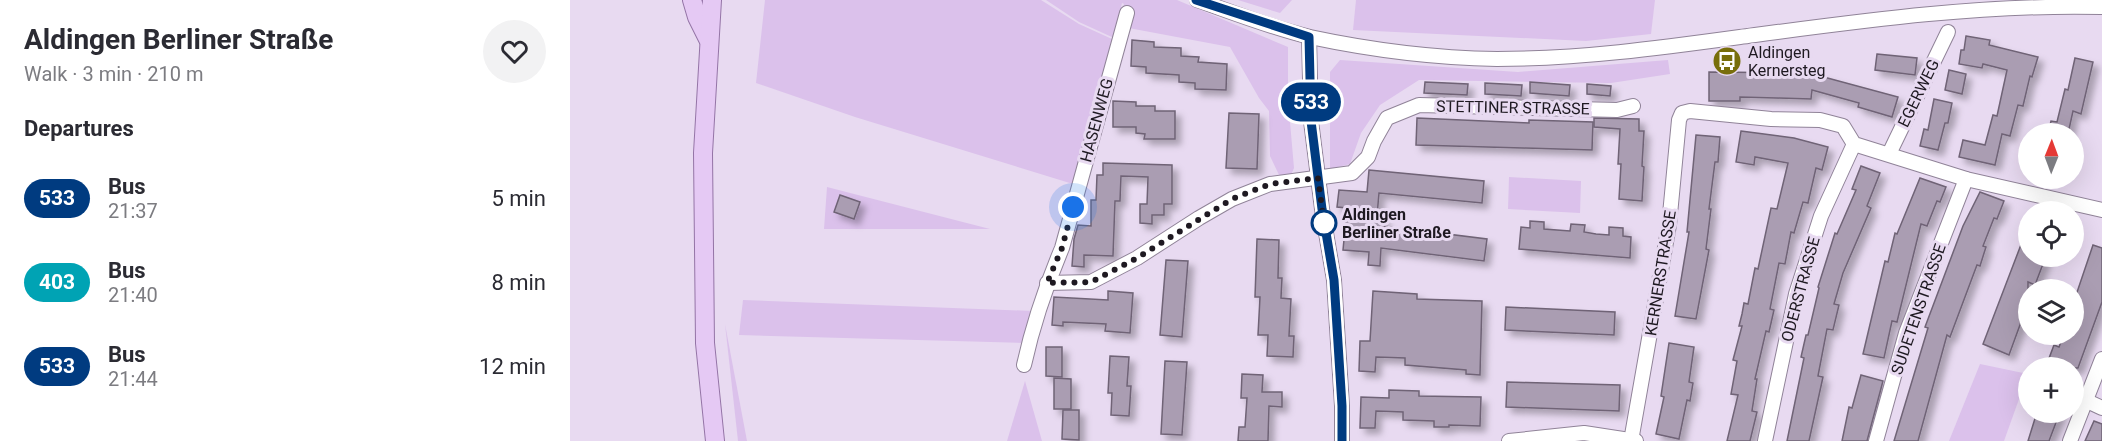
<!DOCTYPE html>
<html lang="en">
<head>
<meta charset="utf-8">
<style>
	:root { --surface:#fff; --page:#f2f2f3; --text:#2b2b33; --muted:#7c7c81 }
	body { margin:0; font-family:Roboto,sans-serif; background:var(--page); color:var(--text); height:100vh; display:flex; flex-direction:column; font-size:22px; white-space:nowrap }
	* { box-sizing:border-box; margin:0 }
	p { font-size:20px; color:var(--muted) }
	.icon { flex:none; width:33px; height:33px; fill:none; stroke:currentColor; stroke-width:2; stroke-linecap:round; stroke-linejoin:round }
	.map { position:relative; flex:1; overflow:hidden }
	.side { display:flex; flex-direction:column; background:var(--surface); width:570px }
	.side>* { flex:none }
	.badge { padding:0 12px; border-radius:20px; font-size:21px; line-height:39px }
	.needle { width:39px; rotate:1deg }
	.buttons { position:absolute; left:1448px; top:123px; display:grid; gap:12px }
	.buttons a { display:grid; place-items:center; width:66px; height:66px; border-radius:50%; background:var(--surface); box-shadow:0 6px 24px #0002; font-size:30px }
	.you { position:absolute; width:30px; height:30px; margin:-15px; border:4px solid #fff; border-radius:50%; background:#1a73e8; box-shadow:0 0 0 9px #1a73e833 }
	.map>.badge { position:absolute; translate:-50% -50%; box-shadow:0 0 0 3px #fff }
	h2 { padding:0 24px; font-size:22px; line-height:54px }
	.round { display:grid; place-items:center; flex:none; width:63px; height:63px; border-radius:32px; background:var(--page) }
	.overview { display:flex; align-items:center; justify-content:space-between; height:102px; padding:0 24px }
	h1 { font-size:28px; font-weight:700; line-height:45px }
	ul { padding:0; list-style:none }
	li { display:flex; align-items:center; gap:18px; height:84px; padding:0 24px }
	li div { flex:1 }
	li b { display:block; font-size:22px }
	li em { font-style:normal }
	li .badge { min-width:66px; font-weight:700; text-align:center }
	main { display:flex; flex:1; min-height:0 }
	.map>svg:first-child { display:block }
</style>
</head>
<body>
<main>
<section class="side">
<div class="overview"><div><h1>Aldingen Berliner Straße</h1><p>Walk · 3 min · 210 m</p></div><a class="round"><svg class="icon" aria-label="heart" viewBox="0 0 24 24"><path d="M12 20l-8-8c-3-5 5-10 8-4 3-6 11-1 8 4z"/></svg></a></div>
<h2>Departures</h2>
<ul>
<li><span class="badge" style="background:#003b80;color:#fff">533</span><div><b>Bus</b><p>21:37</p></div><em>5 min</em></li>
<li><span class="badge" style="background:#00a3b4;color:#fff">403</span><div><b>Bus</b><p>21:40</p></div><em>8 min</em></li>
<li><span class="badge" style="background:#003b80;color:#fff">533</span><div><b>Bus</b><p>21:44</p></div><em>12 min</em></li>
</ul>
</section>
<div class="map">
<svg width="1532" height="441" viewBox="0 0 1532 441">
	<defs>
		<filter id="shadow"><feDropShadow dx="5.5" dy="5.5" stdDeviation="3" flood-color="#0004"/></filter>
	</defs>
	<rect width="100%" height="100%" fill="#e8daf1"/>
	<g fill="#dbc1eb">
		<polygon points="195,0 471,0 509,24 542,39 503,184 285,117 186,83"/>
		<polygon points="476,0 607,0 718,47 718,99 724,168 721,175 710,177 700,156 699,111 689,98 660,47 548,26 554,4 552,3 544,38 509,22"/>
		<polygon points="668,0 722,0 710,13"/>
		<polygon points="786,0 1085,0 1081,34 1016,41 783,30"/>
		<polygon points="770,60 948,72 1098,60 1100,74 1041,83 849,80 810,105 791,133 780,164 760,169 760,72"/>
		<polygon points="939,177 1011,181 1010,213 938,209"/>
		<polygon points="257,187 420,229 254,229"/>
		<polygon points="173,300 463,311 453,343 169,335"/>
		<polygon points="155,324 177,441 168,441"/>
		<polygon points="1410,364 1458,374 1434,441 1379,441"/>
		<polygon points="455,381 472,441 437,441"/>
	</g>
	<g fill="#aa9db2" stroke="#6f6376" stroke-width="1.5" filter="url(#shadow)">
		<polygon points="1396,36 1420,40 1419,45 1468,57 1462,77 1460,76 1453,106 1448,105 1440,136 1432,134 1425,165 1389,157 1393,140 1415,145 1423,115 1427,116 1437,70 1413,64 1412,68 1389,64 1391,50 1394,50"/>
		<polygon points="562,40 584,42 584,47 611,48 611,56 629,57 628,62 657,64 656,90 625,89 625,83 609,82 609,75 576,73 576,67 561,66"/>
		<polygon points="1307,54 1347,58 1345,75 1305,70"/>
		<polygon points="1505,58 1523,62 1511,114 1503,111 1498,134 1478,134 1481,121 1487,122 1495,89 1498,90"/>
		<polygon points="1379,70 1396,74 1392,94 1375,90"/>
		<polygon points="1139,72 1239,73 1328,97 1322,117 1288,107 1289,103 1242,90 1241,99 1170,97 1170,101 1139,101"/>
		<polygon points="855,82 898,84 897,95 854,93"/>
		<polygon points="960,82 1000,85 999,96 960,93"/>
		<polygon points="915,83 952,85 951,96 915,94"/>
		<polygon points="1017,84 1041,86 1040,96 1017,94"/>
		<polygon points="1364,99 1382,103 1378,123 1375,123 1368,150 1350,146 1354,129 1358,130"/>
		<polygon points="543,101 566,102 566,106 585,106 585,111 605,111 605,139 574,139 575,134 566,133 566,127 543,127"/>
		<polygon points="659,113 689,114 687,169 656,168"/>
		<polygon points="847,118 959,123 959,120 1023,122 1022,150 846,145"/>
		<polygon points="1024,118 1069,119 1069,131 1074,131 1072,166 1074,167 1072,201 1049,199 1051,164 1048,164 1050,129 1024,127"/>
		<polygon points="1171,131 1224,138 1258,147 1252,170 1246,168 1238,203 1233,202 1224,233 1221,232 1215,264 1209,263 1200,309 1204,310 1199,332 1196,331 1185,379 1187,379 1182,411 1187,412 1180,441 1157,441 1168,395 1161,394 1167,361 1163,360 1172,326 1169,326 1172,314 1174,303 1178,304 1185,268 1188,269 1201,208 1207,209 1218,163 1185,157 1184,165 1166,162"/>
		<polygon points="1126,135 1150,137 1148,162 1145,162 1139,209 1141,209 1136,249 1139,250 1126,319 1105,316 1119,232 1117,232"/>
		<polygon points="533,163 602,165 602,204 594,204 594,215 582,215 582,224 570,223 570,204 577,204 578,177 551,176 550,201 545,201 543,256 514,255 514,267 502,266 504,239 508,225 521,226 521,200 526,200 527,175 533,175"/>
		<polygon points="1291,166 1310,173 1297,206 1301,208 1273,273 1264,304 1269,305 1263,330 1257,329 1248,376 1253,377 1239,441 1217,441 1234,358 1231,357 1236,335 1238,335 1249,288 1248,287 1265,233 1267,234 1286,190 1282,189"/>
		<polygon points="799,170 914,181 912,203 809,193 807,216 814,217 813,226 917,239 914,261 811,248 810,266 798,265 799,252 773,250 777,208 767,207 769,190 797,192"/>
		<polygon points="1350,178 1376,187 1370,202 1367,201 1357,226 1351,224 1327,322 1322,321 1314,358 1293,354 1315,261 1318,262 1325,233 1327,234"/>
		<polygon points="1410,192 1434,201 1427,219 1424,218 1413,246 1416,247 1410,266 1407,265 1380,337 1377,335 1348,441 1324,441 1358,328 1355,327 1393,226"/>
		<polygon points="270,195 290,202 284,219 264,212"/>
		<polygon points="960,221 974,222 974,229 1000,231 1001,224 1015,225 1014,232 1026,234 1039,235 1039,227 1053,228 1053,236 1061,237 1060,258 949,249 951,227 960,228"/>
		<polygon points="1457,229 1458,256 1476,256 1465,285 1458,282 1458,303 1439,355 1413,344"/>
		<polygon points="687,239 709,240 708,278 712,278 711,298 721,299 719,336 724,336 723,357 697,356 698,335 688,335 690,297 685,297"/>
		<polygon points="1523,245 1532,248 1532,302 1508,368 1492,368 1478,361 1484,345 1489,347 1494,334 1503,334 1503,304"/>
		<polygon points="596,260 618,261 612,337 590,335"/>
		<polygon points="538,291 563,293 560,333 535,331 536,324 493,322 493,326 482,325 484,297 538,300"/>
		<polygon points="803,291 847,294 847,299 912,301 910,375 896,374 896,370 835,365 835,358 806,357 805,372 789,371 790,341 800,341"/>
		<polygon points="936,307 1045,312 1044,335 935,330"/>
		<polygon points="1099,343 1124,347 1119,382 1123,383 1120,401 1117,400 1109,439 1086,434 1094,397 1091,396"/>
		<polygon points="476,347 492,347 492,377 476,376"/>
		<polygon points="540,356 559,357 557,386 561,386 559,416 541,415 542,393 538,393"/>
		<polygon points="595,361 617,362 612,435 591,434"/>
		<polygon points="672,374 693,375 692,392 712,392 712,407 699,406 698,441 668,441 669,427 675,427 677,398 671,398"/>
		<polygon points="1291,375 1313,381 1297,441 1272,441 1279,407 1282,408"/>
		<polygon points="484,378 501,379 501,409 484,409"/>
		<polygon points="937,382 1050,385 1049,411 936,407"/>
		<polygon points="819,390 849,391 849,396 911,397 910,426 879,425 879,427 864,427 864,421 833,420 833,412 806,411 805,428 790,428 791,397 819,398"/>
		<polygon points="493,410 509,410 509,440 492,439"/>
		<polygon points="1467,412 1490,412 1479,441 1458,441"/>
		<polygon points="1524,421 1532,424 1532,441 1515,441"/>
	</g>
	<g fill="none" stroke-linecap="round" stroke-linejoin="round">
		<g stroke="#908398" stroke-width="16">
			<g id="minor">
				<path d="M627,0C664,13 702,28 740,37C801,50 865,58 927,59C1009,59 1090,48 1170,37C1290,21 1411,4 1532,7"/>
				<polyline points="739,37 741,121 752,209 764,280 772,406 772,441"/>
				<polyline points="1319,154 1378,32"/>
				<polyline points="477,283 521,282 567,258 629,218 662,199 700,184 782,173 798,157 804,141 817,118 849,105 1047,110 1063,106"/>
				<path d="M454,365C463,324 476,286 492,248L557,13"/>
				<polyline points="1517,401 1532,408"/>
				<polyline points="939,441 1014,433 1066,441"/>
				<polyline points="1061,441 1099,225 1109,120 1112,113 1120,111 1201,119 1250,120 1273,126 1284,144 1396,179 1532,210"/>
				<polyline points="1195,441 1226,294 1251,216 1284,144"/>
				<polyline points="1306,441 1336,333 1396,179"/>
				<polyline points="1500,441 1532,359"/>
			</g>
		</g>
		<g stroke="#9474a6" stroke-width="20">
			<g id="major">
				<polyline points="122,0 127,17 138,39"/>
				<polyline points="142,0 133,153 135,343 145,441"/>
			</g>
		</g>
		<use href="#minor" stroke="#fff" stroke-width="14"/>
		<use href="#major" stroke="#e5c9f4" stroke-width="18"/>
	</g>
	<g fill="none" stroke-linecap="round" stroke-linejoin="round">
		<g stroke="#fff" stroke-width="14">
			<polyline id="line" points="626,0 739,37 741,121 752,209 764,280 772,406 772,441"/>
		</g>
		<use href="#line" stroke="#003b80" stroke-width="9"/>
		<polyline stroke="#1e1921" stroke-width="6" stroke-dasharray="0 10.8" points="503,207 492,248 477,283 521,282 567,258 662,199 700,184 748,178 754,223"/>
	</g>
	<defs>
		<g id="bus-disc" transform="scale(1.5)"><circle r="9.5" fill="#786e0b" stroke="#e8daf1"/><path d="M-5-6H5V4H4V6H2V4H-2V6H-4V4H-5ZM-3.5-4V0h7V-4ZM-3.5 1.2v1.5H-2V1.2ZM2 1.2v1.5H3.5V1.2Z" fill="#fff"/></g>
	</defs>
	<g fill-rule="evenodd">
		<use href="#bus-disc" x="1157" y="61"/>
	</g>
	<circle fill="#fff" stroke="#003b80" stroke-width="3" cx="754" cy="223" r="12"/>
	<g text-anchor="middle" stroke-width="6" stroke-linejoin="round" paint-order="stroke">
		<g font-size="16" fill="#1e1921" stroke="#e8daf1" text-anchor="start">
			<text x="1178" y="58">Aldingen<tspan x="1178" dy="18">Kernersteg</tspan></text>
		</g>
		<g font-size="16" fill="#1e1921" stroke="#e8daf1">
			<text transform="translate(1348 93) rotate(-64)" y="6">EGERWEG</text>
			<text transform="translate(943 107) rotate(1)" y="6">STETTINER STRASSE</text>
			<text transform="translate(526 120) rotate(-75)" y="6">HASENWEG</text>
			<text transform="translate(1090 273) rotate(-81)" y="6">KERNERSTRASSE</text>
			<text transform="translate(1230 289) rotate(-75)" y="6">ODERSTRASSE</text>
			<text transform="translate(1348 309) rotate(-71)" y="6">SUDETENSTRASSE</text>
		</g>
		<g font-size="16" font-weight="bold" fill="#1e1921" stroke="#e8daf1" text-anchor="start">
			<text x="772" y="220">Aldingen<tspan x="772" dy="18">Berliner Straße</tspan></text>
		</g>
	</g>
</svg>
<div class="buttons">
<a><svg class="needle" viewBox="-14 -14 28 28"><path d="M0-13l5 13h-10z" fill="#e53935"/><path d="M0 13l5-13h-10z" fill="#7c7c81"/></svg></a>
<a><svg class="icon" aria-label="locate" viewBox="0 0 24 24"><circle cx="12" cy="12" r="6"/><path d="M12 2v4M12 18v4M2 12h4M18 12h4"/></svg></a>
<a><svg class="icon" aria-label="layers" viewBox="0 0 24 24"><path d="M12 4l9 5-9 5-9-5zM3 14l9 5 9-5"/></svg></a>
<a>+</a>
</div>
<div class="you" style="left:503px;top:207px"></div>
<b class="badge" style="left:741px;top:102px;background:#003b80;color:#fff">533</b>
</div>
</main>
</body>
</html>
